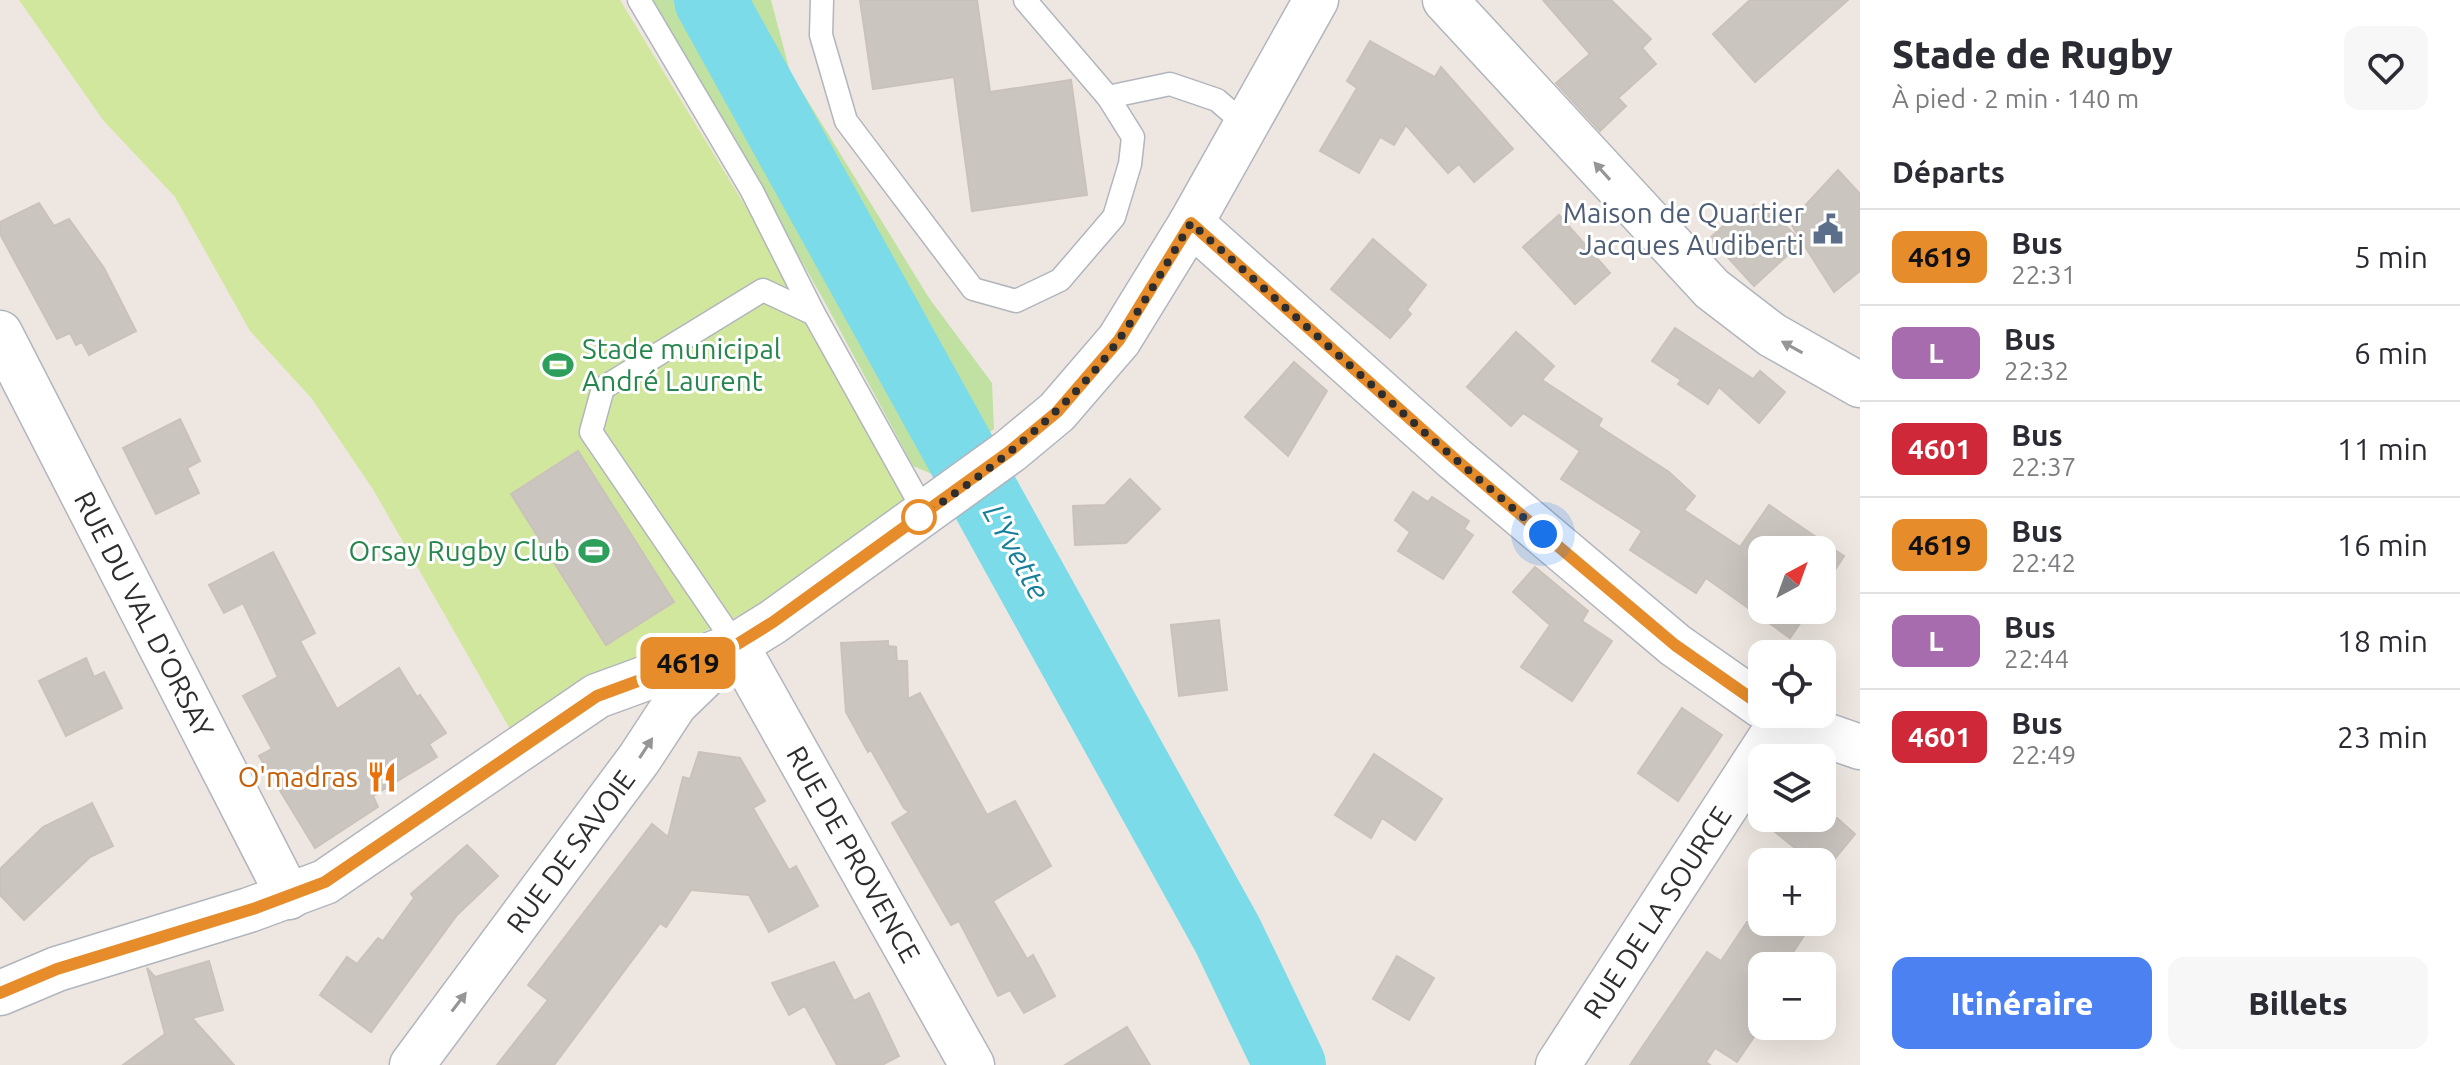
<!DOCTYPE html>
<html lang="fr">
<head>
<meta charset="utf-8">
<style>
	:root { --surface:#fff; --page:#f7f7f7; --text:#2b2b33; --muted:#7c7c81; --line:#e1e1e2; --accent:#4b81f1 }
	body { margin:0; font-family:Ubuntu,sans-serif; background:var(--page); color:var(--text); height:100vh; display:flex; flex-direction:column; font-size:30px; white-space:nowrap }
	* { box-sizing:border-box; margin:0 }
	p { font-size:26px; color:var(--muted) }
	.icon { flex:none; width:44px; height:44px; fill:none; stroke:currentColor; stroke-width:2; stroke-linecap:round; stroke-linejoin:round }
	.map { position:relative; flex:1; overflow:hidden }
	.panel { display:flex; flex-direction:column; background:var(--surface); width:600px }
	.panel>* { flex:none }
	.badge { padding:0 16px; border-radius:12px; font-size:28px; line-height:52px }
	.needle { width:52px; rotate:41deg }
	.tools { position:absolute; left:1748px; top:536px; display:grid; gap:16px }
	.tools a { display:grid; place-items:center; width:88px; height:88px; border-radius:16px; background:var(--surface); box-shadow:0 8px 32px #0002; font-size:40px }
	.you { position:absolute; width:40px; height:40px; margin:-20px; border:6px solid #fff; border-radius:50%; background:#1a73e8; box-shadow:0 0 0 12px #1a73e833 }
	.map>.badge { position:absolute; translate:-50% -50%; box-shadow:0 0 0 4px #fff }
	h2 { padding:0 32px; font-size:30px; line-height:72px }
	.round { display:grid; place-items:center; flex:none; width:84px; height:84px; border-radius:16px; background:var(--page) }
	.summary { display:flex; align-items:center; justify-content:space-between; height:136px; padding:0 32px }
	h1 { font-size:38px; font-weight:800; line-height:60px }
	.button { display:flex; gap:16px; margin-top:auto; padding:16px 32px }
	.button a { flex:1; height:92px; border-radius:16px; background:var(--accent); color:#fff; font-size:32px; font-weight:800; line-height:92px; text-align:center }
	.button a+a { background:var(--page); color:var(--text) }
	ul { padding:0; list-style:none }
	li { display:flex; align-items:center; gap:24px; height:96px; padding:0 32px; border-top:2px solid var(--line) }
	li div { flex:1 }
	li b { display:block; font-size:30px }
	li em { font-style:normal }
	li .badge { min-width:88px; font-weight:700; text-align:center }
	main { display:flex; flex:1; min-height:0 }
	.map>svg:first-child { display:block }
</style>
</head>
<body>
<main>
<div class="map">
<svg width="1860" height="1065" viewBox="0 0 1860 1065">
	<rect width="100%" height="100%" fill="#eee7e1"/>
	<polygon fill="#c0e1a1" points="652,0 771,0 790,72 929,298 992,383 994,429 932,474 913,466 822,297"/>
	<polygon fill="#d2e79e" points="19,0 620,0 772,250 909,504 762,605 633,664 515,738 374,491 312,399 250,331 175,197 103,120"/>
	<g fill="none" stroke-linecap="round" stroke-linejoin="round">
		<polyline stroke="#7bdbe9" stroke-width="72" points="710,0 1227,934 1290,1065"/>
	</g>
	<g fill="#cac5bf" stroke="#cac2ba" stroke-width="2">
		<polygon points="860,0 977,0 990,92 1071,80 1087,195 972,211 954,77 873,89"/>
		<polygon points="1543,0 1611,0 1651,39 1642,48 1656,64 1618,98 1626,106 1600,131 1556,83 1590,54"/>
		<polygon points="1750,0 1848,0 1755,82 1713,34"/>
		<polygon points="1370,41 1435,77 1441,67 1513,149 1474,182 1459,164 1448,173 1406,125 1394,145 1380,137 1359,173 1320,151 1357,88 1347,81"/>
		<polygon points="1838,170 1860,194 1860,271 1834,292 1802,242 1754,286 1710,238 1737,213 1742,218 1754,205 1760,211 1765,206 1801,241 1790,222"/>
		<polygon points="39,203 54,226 69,219 104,268 136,331 89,355 82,342 76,345 70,333 57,339 0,234 0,222"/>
		<polygon points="1559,215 1610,273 1575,304 1523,247"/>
		<polygon points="1373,239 1426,285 1407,310 1411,314 1390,338 1331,289"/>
		<polygon points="1675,328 1753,379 1760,371 1785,392 1759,423 1719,387 1708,404 1678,384 1681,380 1652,361"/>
		<polygon points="1516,332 1554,366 1542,380 1602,419 1598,426 1669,472 1695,496 1684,510 1740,547 1769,505 1844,556 1822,590 1822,550 1762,550 1762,610 1809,610 1790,638 1706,578 1696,593 1630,550 1642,531 1561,479 1580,451 1523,413 1511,426 1467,387"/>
		<polygon points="1294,362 1327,391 1288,456 1245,417"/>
		<polygon points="180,419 200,461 187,468 199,493 156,514 123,448"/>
		<polygon points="578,451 674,602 606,645 511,494"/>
		<polygon points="1130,479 1160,509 1126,543 1075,545 1073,506 1105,505"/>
		<polygon points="1413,492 1428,502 1432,497 1469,521 1464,529 1473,535 1443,579 1398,551 1410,532 1395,520"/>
		<polygon points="273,552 315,633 300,641 337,709 399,668 417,697 420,695 446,733 429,744 437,757 373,796 378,807 315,848 259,756 272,749 243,696 278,677 243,603 224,613 209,585"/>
		<polygon points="1535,567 1588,611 1582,621 1612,641 1572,701 1521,667 1550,625 1513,592"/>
		<polygon points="1219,620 1227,690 1179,696 1171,625"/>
		<polygon points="888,641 888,646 896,647 897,661 907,661 908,699 920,693 987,815 1015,801 1051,866 993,901 1027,959 1033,955 1055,996 1024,1013 1010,990 998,996 959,921 951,925 892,823 909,812 904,808 871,750 868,752 846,712 841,643"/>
		<polygon points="86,658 94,677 104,672 122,708 66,736 39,681"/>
		<polygon points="1682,708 1722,735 1678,801 1638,773"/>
		<polygon points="699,752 740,758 765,801 753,808 789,870 796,866 818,906 769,932 749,895 691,890 666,927 660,923 554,1065 497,1065 548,1000 528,985 652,824 668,837 683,777 690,779"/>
		<polygon points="1374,754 1442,799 1415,840 1382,818 1371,838 1335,815"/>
		<polygon points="92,803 113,846 90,857 24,920 0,895 0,869 43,827"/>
		<polygon points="1758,818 1837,818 1855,834 1824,872 1822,862 1812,862"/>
		<polygon points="467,845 498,876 457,915 371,1032 320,995 347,957 357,964 378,938 383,941 414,898 411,894"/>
		<polygon points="1747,922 1813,922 1784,966 1762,966 1762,1025 1737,1062 1715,1048 1706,1062 1710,1065 1630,1065 1707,952 1721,961"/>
		<polygon points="1397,956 1434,978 1409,1020 1373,999"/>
		<polygon points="209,961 223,1010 192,1018 234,1065 123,1065 165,1034 147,968 155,977"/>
		<polygon points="834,962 854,1001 869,993 899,1056 882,1065 837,1065 805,1006 789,1015 772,983"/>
		<polygon points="1127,1027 1150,1065 1065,1065"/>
	</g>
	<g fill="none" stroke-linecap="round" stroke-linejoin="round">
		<g stroke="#b1b5bd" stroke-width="25">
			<g id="lane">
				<polyline points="639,0 752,191 814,314 925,513"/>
				<polyline points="822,0 821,35 846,121 973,289 1016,301 1060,280 1114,217 1130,164 1133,137 1108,97 1025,0"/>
				<polyline points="1108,97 1170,84 1217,100 1246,125"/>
				<polyline points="736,645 591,432 603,388 763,290 814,314"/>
			</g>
		</g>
		<g stroke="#b1b5bd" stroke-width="47">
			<g id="street">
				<polyline points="1445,0 1712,289 1772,335 1860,385"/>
				<polyline points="1191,223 1455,459 1675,645 1762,706"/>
				<path id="s1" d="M0,333L289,897"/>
				<path id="s2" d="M736,645L972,1065"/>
				<polyline points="1773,714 1782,720 1860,747"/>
				<polyline points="0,993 57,969 249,910 325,882 597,696 723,650"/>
				<path id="s3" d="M412,1065L639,759L675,704L736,645L773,622L1010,451L1057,412L1119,340L1191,223L1316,0"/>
				<path id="s4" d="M1558,1065L1782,720"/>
			</g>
		</g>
		<use href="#lane" stroke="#fff" stroke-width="22"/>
		<use href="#street" stroke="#fff" stroke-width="44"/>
	</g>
	<defs><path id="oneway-solid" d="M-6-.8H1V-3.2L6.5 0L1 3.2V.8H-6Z" transform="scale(2)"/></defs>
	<g fill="#969696">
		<use href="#oneway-solid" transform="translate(1602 171) rotate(-132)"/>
		<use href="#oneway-solid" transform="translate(1792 347) rotate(-151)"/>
		<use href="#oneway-solid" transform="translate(646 748) rotate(-57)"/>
		<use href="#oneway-solid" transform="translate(459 1002) rotate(-53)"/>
	</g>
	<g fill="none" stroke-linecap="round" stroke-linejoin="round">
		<g stroke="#fff" stroke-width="18">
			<polyline id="line" points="0,993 57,969 256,908 325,882 597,696 736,645 773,622 1010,451 1057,412 1119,340 1191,223 1455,459 1675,645 1762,706"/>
		</g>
		<use href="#line" stroke="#e78c2a" stroke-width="12"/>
		<path stroke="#2e2e2e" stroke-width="8" stroke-dasharray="0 14.4" d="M919,517C988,474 1074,405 1120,338C1146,301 1168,261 1191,223L1433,440L1543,534"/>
	</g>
	<defs>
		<g id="civic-bare" transform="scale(2.4)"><path d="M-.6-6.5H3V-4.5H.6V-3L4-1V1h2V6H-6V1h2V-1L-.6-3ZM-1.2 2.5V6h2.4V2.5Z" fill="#5c6f8a" stroke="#fff" stroke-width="2.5" paint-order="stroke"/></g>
		<g id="stadium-bare" transform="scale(2.4)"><path d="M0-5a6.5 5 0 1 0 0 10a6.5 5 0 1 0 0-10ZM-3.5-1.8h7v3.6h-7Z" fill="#2e9e5b" stroke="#fff" stroke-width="2.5" paint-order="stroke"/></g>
		<g id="restaurant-bare" transform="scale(2.4)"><path d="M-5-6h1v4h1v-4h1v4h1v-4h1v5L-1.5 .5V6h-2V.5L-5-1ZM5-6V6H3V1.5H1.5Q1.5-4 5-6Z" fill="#e8710a" stroke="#fff" stroke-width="2.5" paint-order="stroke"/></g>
	</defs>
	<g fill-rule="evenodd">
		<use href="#civic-bare" x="1828" y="229"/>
		<use href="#stadium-bare" x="558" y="365"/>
		<use href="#stadium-bare" x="594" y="551"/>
		<use href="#restaurant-bare" x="382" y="777"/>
	</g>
	<circle fill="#fff" stroke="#e78c2a" stroke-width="4" cx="919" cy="517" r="16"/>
	<g text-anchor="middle" stroke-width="6" stroke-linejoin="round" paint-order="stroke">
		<g font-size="28" fill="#4e5e75" stroke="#fff" text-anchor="end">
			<text x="1804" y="223">Maison de Quartier<tspan x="1804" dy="32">Jacques Audiberti</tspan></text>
		</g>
		<g font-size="28" fill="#27864d" stroke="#fff" text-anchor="start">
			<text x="582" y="359">Stade municipal<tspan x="582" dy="32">André Laurent</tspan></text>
			<text x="570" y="561" text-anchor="end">Orsay Rugby Club</text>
		</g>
		<g font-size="28" fill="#2e2e2e" stroke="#fff">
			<text dy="10" stroke="none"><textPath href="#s1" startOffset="316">RUE DU VAL D'ORSAY</textPath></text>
			<text dy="10" stroke="none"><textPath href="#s3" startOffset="266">RUE DE SAVOIE</textPath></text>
			<text dy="10" stroke="none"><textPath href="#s2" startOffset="240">RUE DE PROVENCE</textPath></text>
			<text dy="10" stroke="none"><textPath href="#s4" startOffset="182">RUE DE LA SOURCE</textPath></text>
		</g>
		<g font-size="28" fill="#c56008" stroke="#fff" text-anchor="end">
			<text x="358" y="787">O'madras</text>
		</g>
		<g font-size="30" font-style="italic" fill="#157e9a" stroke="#fff">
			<text transform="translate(1016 552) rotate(61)" y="10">L'Yvette</text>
		</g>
	</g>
</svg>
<div class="tools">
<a><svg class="needle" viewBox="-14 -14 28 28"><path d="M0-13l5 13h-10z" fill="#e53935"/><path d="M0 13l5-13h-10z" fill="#7c7c81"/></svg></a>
<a><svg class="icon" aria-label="locate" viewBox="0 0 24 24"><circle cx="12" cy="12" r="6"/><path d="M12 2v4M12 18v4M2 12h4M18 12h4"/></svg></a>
<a><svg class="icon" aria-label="layers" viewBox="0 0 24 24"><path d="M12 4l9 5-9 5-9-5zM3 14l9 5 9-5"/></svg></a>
<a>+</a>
<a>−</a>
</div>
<div class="you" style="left:1543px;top:534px"></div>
<b class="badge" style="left:688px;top:663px;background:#e78c2a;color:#111">4619</b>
</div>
<section class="panel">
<div class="summary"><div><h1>Stade de Rugby</h1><p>À pied · 2 min · 140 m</p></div><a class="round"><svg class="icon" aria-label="heart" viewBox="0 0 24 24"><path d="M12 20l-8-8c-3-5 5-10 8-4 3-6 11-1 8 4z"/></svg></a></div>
<h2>Départs</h2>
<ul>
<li><span class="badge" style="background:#e78c2a;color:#111">4619</span><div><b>Bus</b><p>22:31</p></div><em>5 min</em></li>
<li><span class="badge" style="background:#a76cad;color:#fff">L</span><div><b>Bus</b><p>22:32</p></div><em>6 min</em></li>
<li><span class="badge" style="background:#cf2939;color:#fff">4601</span><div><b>Bus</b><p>22:37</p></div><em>11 min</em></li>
<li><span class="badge" style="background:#e78c2a;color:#111">4619</span><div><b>Bus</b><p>22:42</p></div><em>16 min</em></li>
<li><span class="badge" style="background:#a76cad;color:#fff">L</span><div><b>Bus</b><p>22:44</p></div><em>18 min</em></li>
<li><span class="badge" style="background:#cf2939;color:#fff">4601</span><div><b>Bus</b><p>22:49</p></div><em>23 min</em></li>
</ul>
<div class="button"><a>Itinéraire</a><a>Billets</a></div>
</section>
</main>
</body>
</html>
